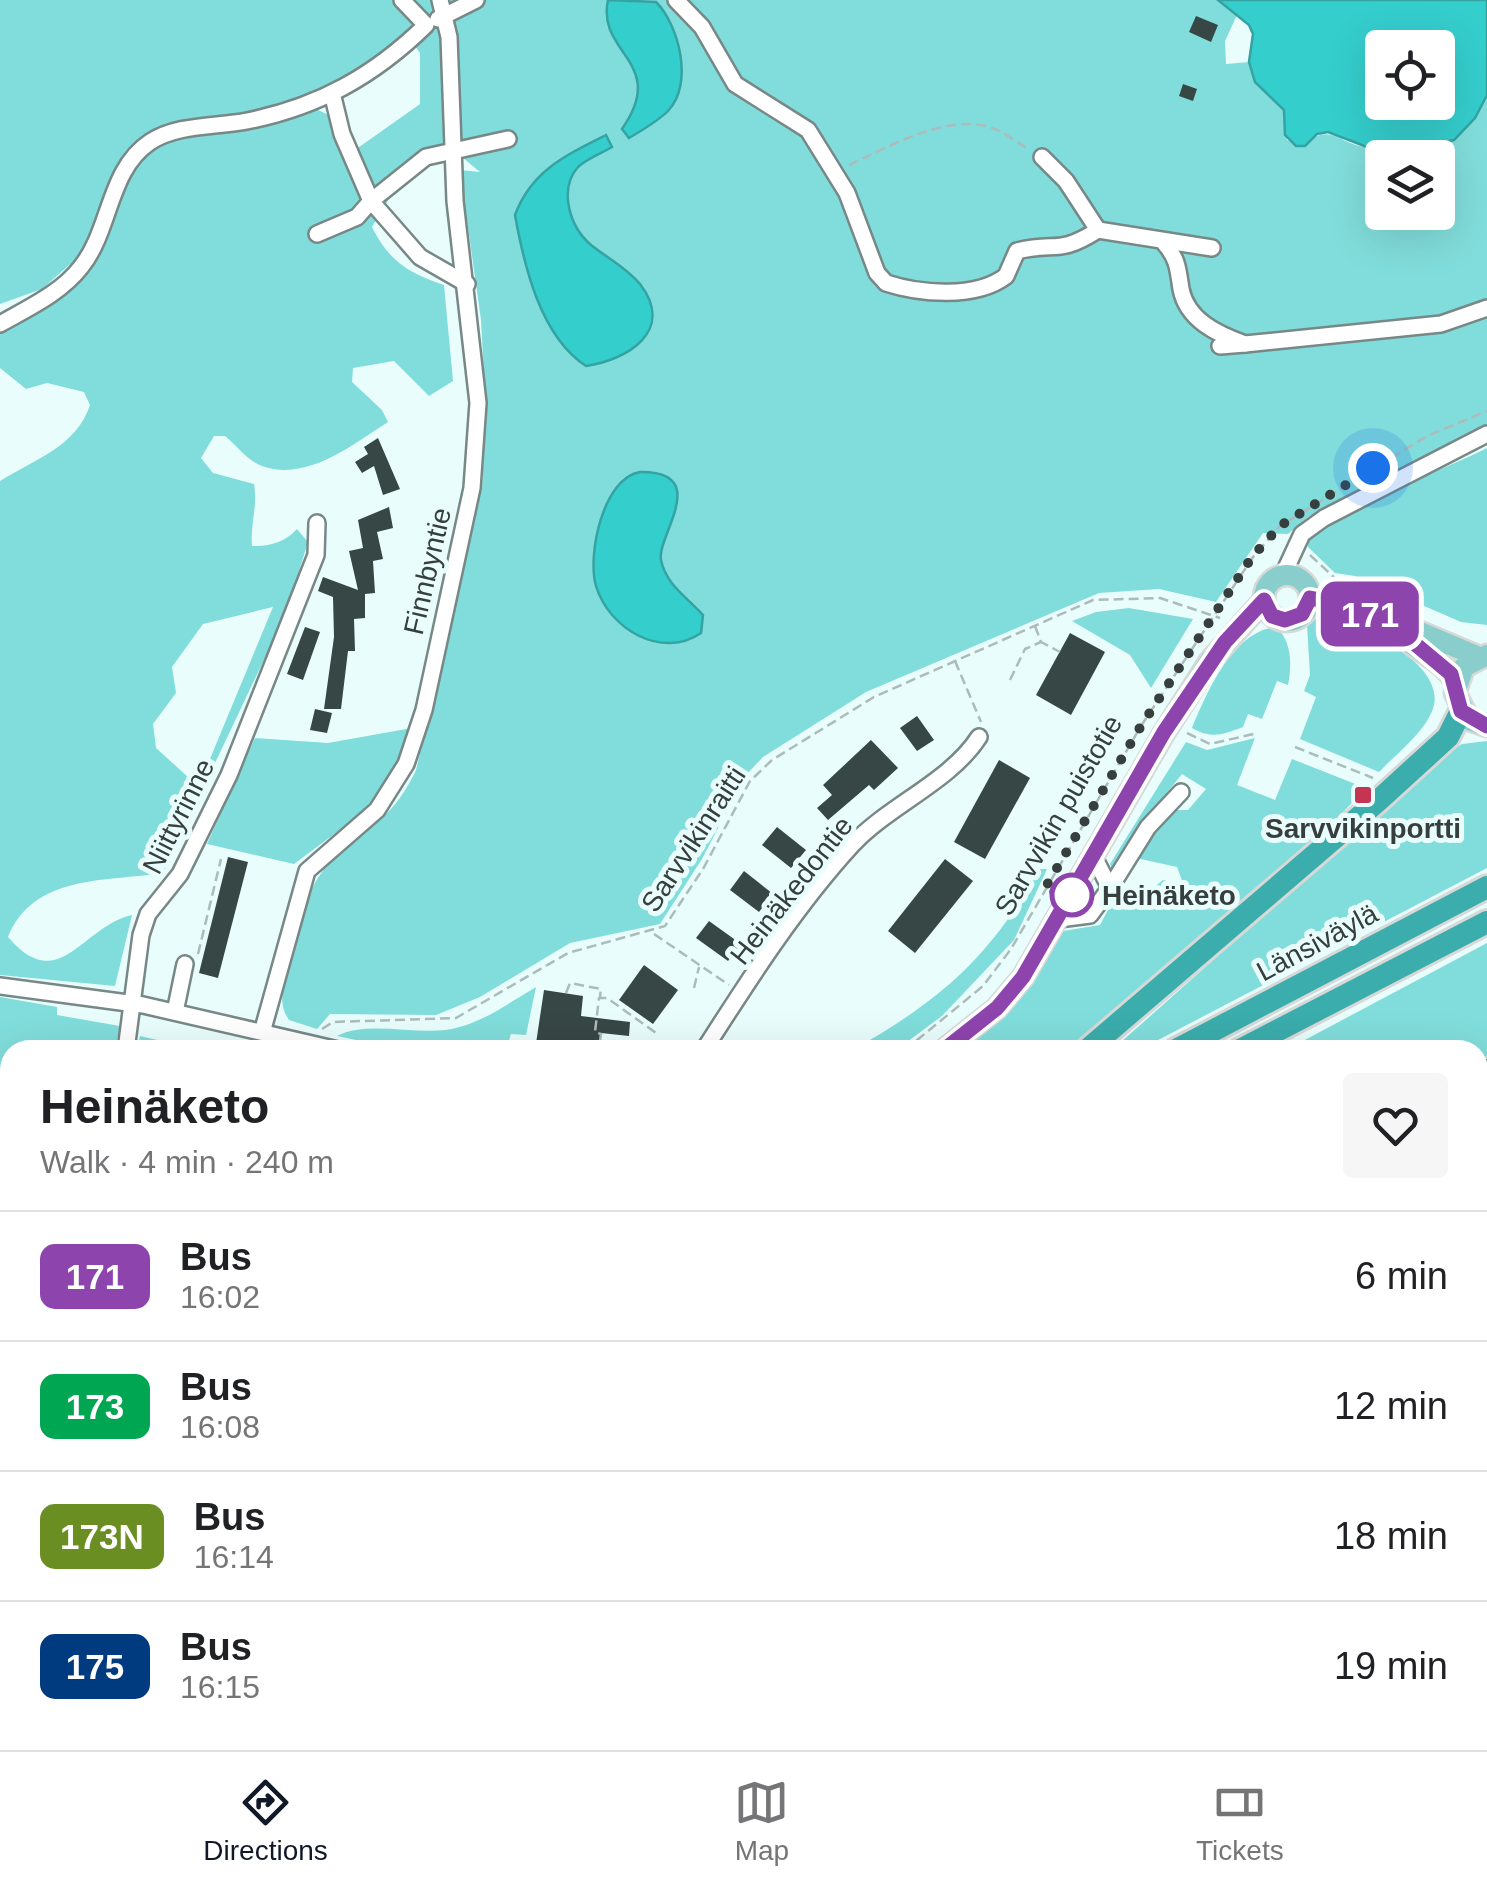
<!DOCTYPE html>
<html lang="en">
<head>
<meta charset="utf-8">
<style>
	:root { --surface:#fff; --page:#f6f6f6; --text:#202124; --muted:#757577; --line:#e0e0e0; --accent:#111827 }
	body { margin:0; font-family:Helvetica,sans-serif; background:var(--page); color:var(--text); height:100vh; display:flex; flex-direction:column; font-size:38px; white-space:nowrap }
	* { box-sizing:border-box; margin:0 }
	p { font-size:32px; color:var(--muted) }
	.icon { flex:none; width:55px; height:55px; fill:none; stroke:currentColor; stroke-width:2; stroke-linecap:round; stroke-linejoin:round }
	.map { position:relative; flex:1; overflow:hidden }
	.panel { position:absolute; left:0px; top:1040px; width:1488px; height:710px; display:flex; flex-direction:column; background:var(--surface); border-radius:30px 30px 0 0; box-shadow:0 10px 40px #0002 }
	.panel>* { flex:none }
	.badge { padding:0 20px; border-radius:15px; font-size:35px; line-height:65px }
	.controls { position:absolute; left:1365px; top:30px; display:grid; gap:20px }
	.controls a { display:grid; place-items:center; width:90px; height:90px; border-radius:10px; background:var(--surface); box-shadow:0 10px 40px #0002; font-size:50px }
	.you { position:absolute; width:50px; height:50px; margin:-25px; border:8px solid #fff; border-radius:50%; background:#1a73e8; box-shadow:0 0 0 15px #1a73e833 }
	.map>.badge { position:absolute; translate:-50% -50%; box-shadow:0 0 0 5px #fff }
	.round { display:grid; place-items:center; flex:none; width:105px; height:105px; border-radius:10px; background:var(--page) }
	.head { display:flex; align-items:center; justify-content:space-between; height:170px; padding:0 40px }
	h1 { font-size:48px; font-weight:700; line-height:75px }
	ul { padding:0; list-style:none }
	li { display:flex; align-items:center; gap:30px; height:130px; padding:0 40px; border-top:2px solid var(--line) }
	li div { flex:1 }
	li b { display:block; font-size:38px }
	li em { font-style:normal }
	li .badge { min-width:110px; font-weight:700; text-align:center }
	.menu { display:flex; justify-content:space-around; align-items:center; height:140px; border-top:2px solid var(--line); background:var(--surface); font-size:28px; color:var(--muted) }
	.menu a { display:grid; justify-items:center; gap:5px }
	.menu .on { color:var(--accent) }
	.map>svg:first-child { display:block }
</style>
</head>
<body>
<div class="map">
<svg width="1487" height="1750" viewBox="0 0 1487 1750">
	<rect width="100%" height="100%" fill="#eafdfd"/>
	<g fill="#81dddb" fill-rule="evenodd">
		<path d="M0,0H1218L1237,15L1225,41L1226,64L1249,62L1255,82L1284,111L1287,140L1305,146C1328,119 1342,147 1368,147C1392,147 1449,125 1475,118L1487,95V427L1308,517L1288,534L1263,533L1216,602L1159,589L1099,593L866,692L763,757L745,776L702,859L660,924L570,943L480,997L436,1015L330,1014L317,1029L289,1020C275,1000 286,982 292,961C300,932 303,897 322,872C355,829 388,830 416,770L482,487L486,413L481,320L460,170L480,172L451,148L399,182L372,227C389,261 408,273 444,285L453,381L429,396L394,361L353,368L352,382L382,410L388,422C352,445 307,482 262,466C249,462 236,445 225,436H214L201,458L213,473L254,484C258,507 250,523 252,546C269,547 285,542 297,529L308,542L286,613L163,873C105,882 34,874 8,937C59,997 82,926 132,915L115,986L0,975V481C35,459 76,447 90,405L84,392L47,383L26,389L0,368V331L80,281L94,262L125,182L139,162L163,143L316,109L333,117L345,157L420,104V53L407,35L330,91L253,113L149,136L127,151L114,171L90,242L76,259L42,289L0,304ZM1382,158H1438V212H1382ZM273,607L178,836L172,818L188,777L156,748L153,724L176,693L172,667L203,624Z"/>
		<path d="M1487,448V625L1461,622L1355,576L1335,573L1308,547V540C1356,495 1429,478 1487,448Z"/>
		<polygon points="1129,608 1193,619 1151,688 1130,655 1072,621 1096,612"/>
		<path d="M1318,617C1353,619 1444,661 1434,705C1428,730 1396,754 1379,772L1300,739L1316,697L1304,691L1310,675L1307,625Z"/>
		<path d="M1276,627C1292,641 1292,665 1288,685L1277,681L1262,719L1248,714L1243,727C1222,735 1211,739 1192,728C1207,693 1232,632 1276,627Z"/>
		<polygon points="412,728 387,785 357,817 294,864 207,844 255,738 328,743"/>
		<polygon points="1255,738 1237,785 1275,800 1292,759 1358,785 1351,794 1352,803 1303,852 1077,1050 961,1050 1034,976 1063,931 1100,925 1123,881 1120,907 1125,910 1163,880 1184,886 1177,867 1136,858 1171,810 1188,810 1206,789 1182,774 1141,825 1117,868 1112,870 1110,864 1186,742 1207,750"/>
		<polygon points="1487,741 1487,868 1139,1050 1112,1050 1444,755 1462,744"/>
		<path d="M1036,869H1047L1014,940L942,1016L896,1050H853C922,1010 967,978 1013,912L1011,898Z"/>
		<polygon points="1487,943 1487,1057 1478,1056 1478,1050 1286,1050"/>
		<path d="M536,987L526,1035L511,1034L507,1047L394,1048L337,1036C366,1021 412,1034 445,1030C478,1026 507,1004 536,987Z"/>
		<polygon points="0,997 57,1007 57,1015 120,1026 115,1050 10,1050 10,1196 0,1202"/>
		<polygon points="140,1036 201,1050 137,1050"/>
		<polygon points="1487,1081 1487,1750 274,1750 285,1740 1478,1740 1478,1082"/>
		<polygon points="0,1261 10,1271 10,1367 0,1375"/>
		<polygon points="10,1473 10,1658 2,1667 0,1680 0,1477"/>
		<polygon points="63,1740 174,1740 163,1750 53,1750"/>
	</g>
	<g fill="#34cecd" stroke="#35a3a2" stroke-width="2.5" fill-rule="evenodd">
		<path d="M608,0L656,2C679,25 694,84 668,111C658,121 641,131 629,138L622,129C669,62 596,54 608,0Z"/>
		<path d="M1218,0H1487V95L1475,118L1454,140L1397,151L1367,147L1328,132L1317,134L1305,146H1296L1285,135L1284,110L1255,82L1249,62L1253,34L1249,25ZM1382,48H1438V102H1382Z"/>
		<path d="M606,135L612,147C602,153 586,159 578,167C558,190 570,227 591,245C606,257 627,268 640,284C676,331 627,360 586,366C540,336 524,265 515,215C531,171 566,155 606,135Z"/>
		<path d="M640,472C713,471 656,537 661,560C666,585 688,598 703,615L701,633C662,660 609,629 596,586C587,555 603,478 640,472Z"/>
	</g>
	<g fill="#374746">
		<polygon points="1196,16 1218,25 1211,42 1189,32"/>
		<polygon points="1183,84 1197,89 1193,101 1179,96"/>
		<polygon points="378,438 400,489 383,495 374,466 362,473 355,462 368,454 364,447"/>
		<polygon points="389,507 393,528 377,532 383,559 373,561 375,593 365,594 365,618 354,619 355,651 348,651 341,709 324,709 334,637 333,597 318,591 323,577 358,590 349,551 363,548 358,520"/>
		<polygon points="305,627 320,632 303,680 287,674"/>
		<polygon points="1070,633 1105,652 1071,715 1036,695"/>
		<polygon points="315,709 332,713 327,733 310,730"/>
		<polygon points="917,716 934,740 917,751 900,728"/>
		<polygon points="871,740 898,768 874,790 869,785 828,820 817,808 832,795 823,785"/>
		<polygon points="999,760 1030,778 985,859 954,842"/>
		<polygon points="777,827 806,850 791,868 762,845"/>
		<polygon points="228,857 248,862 218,978 199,973"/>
		<polygon points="945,859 973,881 915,953 888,931"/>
		<polygon points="744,871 773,894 759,912 730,890"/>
		<polygon points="709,921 741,944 728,961 696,938"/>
		<polygon points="644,965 678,990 653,1024 619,1000"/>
		<polygon points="544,990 583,996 581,1016 630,1022 629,1036 601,1033 599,1050 535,1050"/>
	</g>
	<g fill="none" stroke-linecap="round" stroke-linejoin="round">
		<g stroke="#778887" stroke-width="20">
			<g id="minor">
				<path d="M676,0L702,27L735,84L808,130L847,193L877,273L886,283C920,294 976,299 1006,276L1017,251C1057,241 1057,256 1098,230L1212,248"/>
				<polyline points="438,19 476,0"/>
				<polyline points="1042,157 1066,181 1098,230"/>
				<polyline points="317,234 357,217 371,201 342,134 333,97"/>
				<path d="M1165,244C1178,259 1178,270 1181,289C1187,320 1217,334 1245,344L1220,346"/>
				<polyline points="467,284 420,257 371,201 426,157 508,139"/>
				<path d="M0,324C28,308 61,293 81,267C111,230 108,170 150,142C177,124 216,127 247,121C318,107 374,76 426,25L402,0"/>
				<polyline points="1245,344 1441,324 1487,308"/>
				<polyline points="1283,575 1302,534 1324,518 1487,434"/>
				<polyline points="1110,888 1148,827 1181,792"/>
				<polyline points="1059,919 1090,915 1110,888 1094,857"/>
				<polyline points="0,986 143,1005 338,1050"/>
				<polyline points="175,1012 185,964"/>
				<polyline points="263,1029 307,871 377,810 406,764 424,710 472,488 478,403 455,201 449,37 440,0"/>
				<polyline points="126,1050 141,935 148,914 180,874 229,775 316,555 317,523"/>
				<path d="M704,1050C748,981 796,906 852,845C889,805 950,782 979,737"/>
				<polyline points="0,1215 10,1206"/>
				<polyline points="0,1427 10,1422"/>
			</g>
		</g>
		<g stroke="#d7d9d8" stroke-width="25">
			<g id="major">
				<circle cx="1287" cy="598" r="23"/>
				<path d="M1310,598C1350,603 1378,617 1409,642C1426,656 1445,663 1456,683"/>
				<polyline points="1396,628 1415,630 1479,657"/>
				<polyline points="1487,655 1464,667 1455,693 1469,720 1487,726"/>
				<polyline points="944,1050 997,1008 1023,977 1164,733 1210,661 1264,600"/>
				<polyline points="27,1750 37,1740"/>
			</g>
		</g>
		<g stroke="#d7d9d8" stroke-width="28">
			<g id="highway">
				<polyline points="1087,1050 1379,800 1448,737 1461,711"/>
				<polyline points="1176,1050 1487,887"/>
				<polyline points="1240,1050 1487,922"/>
				<polyline points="1478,1070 1487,1070"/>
				<polyline points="189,1750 199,1740"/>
				<polyline points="233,1750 245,1740"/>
			</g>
		</g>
		<g stroke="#acbbbb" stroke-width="2.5" stroke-dasharray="10 5" stroke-linecap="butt">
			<path d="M849,165C889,147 941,116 986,126C1000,129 1015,141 1028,149"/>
			<polyline points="1310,555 1338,581 1411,610"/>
			<polyline points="1035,626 1041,642 1060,652"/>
			<polyline points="955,661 981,722"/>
			<polyline points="1010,680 1025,649 1041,642"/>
			<polyline points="1187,733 1210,744 1258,733"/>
			<polyline points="1295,747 1373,778"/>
			<polyline points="654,934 729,985"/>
			<polyline points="198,954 221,859"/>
			<polyline points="694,988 699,967"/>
			<polyline points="566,993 570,983 601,989 600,997"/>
			<polyline points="322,1029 333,1022 456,1018 568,953 665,926 703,869 750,781 772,760 874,697 1093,600 1160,598 1220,618"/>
			<polyline points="600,1041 601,1034 595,1032 599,998 607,998 659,1035"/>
			<polyline points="905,1050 983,986 1011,949 1141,726 1253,557 1280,526 1427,436 1487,411"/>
			<polyline points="1478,1136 1487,1136"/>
			<polyline points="0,1238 10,1250"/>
			<polyline points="0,1456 10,1453"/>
			<polyline points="1478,1641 1487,1639"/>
			<polyline points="1478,1720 1487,1713"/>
			<polyline points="0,1745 10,1736"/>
			<polyline points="908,1750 916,1740"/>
			<polyline points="1439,1750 1452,1740"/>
		</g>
		<use href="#minor" stroke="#fff" stroke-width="15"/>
		<use href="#major" stroke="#89cecd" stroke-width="20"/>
		<use href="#highway" stroke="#3aadac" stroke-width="22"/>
	</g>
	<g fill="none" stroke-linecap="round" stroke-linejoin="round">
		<g stroke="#fff" stroke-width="22">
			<polyline id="line" points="944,1050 997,1008 1023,977 1164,732 1225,642 1264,600 1272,616 1285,620 1302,614 1310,598 1357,608 1396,628 1451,674 1461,711 1487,726"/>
		</g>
		<use href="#line" stroke="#8e44ad" stroke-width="15"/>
		<polyline stroke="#373f3e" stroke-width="10" stroke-dasharray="0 18" points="1072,895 1044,890 1141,726 1252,557 1280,526 1373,468"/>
	</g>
	<rect fill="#c53552" stroke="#eafdfd" stroke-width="4" x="1353" y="785" width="20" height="20" rx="5"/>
	<circle fill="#fff" stroke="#8e44ad" stroke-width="5" cx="1072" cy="895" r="20"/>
	<g text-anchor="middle" stroke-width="10" stroke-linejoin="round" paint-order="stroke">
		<g font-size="28" fill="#373f3e" stroke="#eafdfd">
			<text transform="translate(427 571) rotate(-77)" y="10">Finnbyntie</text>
			<text transform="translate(1058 815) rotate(-60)" y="10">Sarvvikin puistotie</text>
			<text transform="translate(178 816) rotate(-63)" y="10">Niittyrinne</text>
			<text transform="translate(693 839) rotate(-57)" y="10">Sarvvikinraitti</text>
			<text transform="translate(791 890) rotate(-52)" y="10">Heinäkedontie</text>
			<text transform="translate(1317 942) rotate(-28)" y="10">Länsiväylä</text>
		</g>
		<g font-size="28" font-weight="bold" fill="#373f3e" stroke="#eafdfd">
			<text x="1363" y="838">Sarvvikinportti</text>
		</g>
		<g font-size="28" font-weight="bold" fill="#373f3e" stroke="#eafdfd" text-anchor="start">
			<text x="1102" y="905">Heinäketo</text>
		</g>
	</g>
</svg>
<div class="controls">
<a><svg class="icon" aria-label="locate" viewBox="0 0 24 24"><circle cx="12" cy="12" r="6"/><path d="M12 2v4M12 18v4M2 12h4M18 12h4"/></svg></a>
<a><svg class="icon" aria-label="layers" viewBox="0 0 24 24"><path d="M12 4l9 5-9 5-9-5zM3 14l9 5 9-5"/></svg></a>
</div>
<div class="you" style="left:1373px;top:468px"></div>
<b class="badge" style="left:1370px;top:614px;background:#8e44ad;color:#fff">171</b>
<section class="panel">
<div class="head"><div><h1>Heinäketo</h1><p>Walk · 4 min · 240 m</p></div><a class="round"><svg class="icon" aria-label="heart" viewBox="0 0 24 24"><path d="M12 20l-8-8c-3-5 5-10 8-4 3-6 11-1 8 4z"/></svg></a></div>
<ul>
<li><span class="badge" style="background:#8e44ad;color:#fff">171</span><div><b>Bus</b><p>16:02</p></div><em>6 min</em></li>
<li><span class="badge" style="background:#00a651;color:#fff">173</span><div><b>Bus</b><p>16:08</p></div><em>12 min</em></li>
<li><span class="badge" style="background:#6b8e23;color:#fff">173N</span><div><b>Bus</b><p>16:14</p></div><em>18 min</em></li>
<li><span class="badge" style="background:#003b80;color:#fff">175</span><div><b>Bus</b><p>16:15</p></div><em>19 min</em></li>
</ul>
</section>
</div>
<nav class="menu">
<a class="on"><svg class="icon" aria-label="directions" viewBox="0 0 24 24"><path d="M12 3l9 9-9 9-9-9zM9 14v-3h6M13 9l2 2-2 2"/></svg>Directions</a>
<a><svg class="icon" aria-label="map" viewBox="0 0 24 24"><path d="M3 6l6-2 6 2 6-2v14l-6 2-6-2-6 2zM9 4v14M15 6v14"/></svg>Map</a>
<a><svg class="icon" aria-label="tickets" viewBox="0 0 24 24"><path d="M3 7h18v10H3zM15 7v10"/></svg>Tickets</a>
</nav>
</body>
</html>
